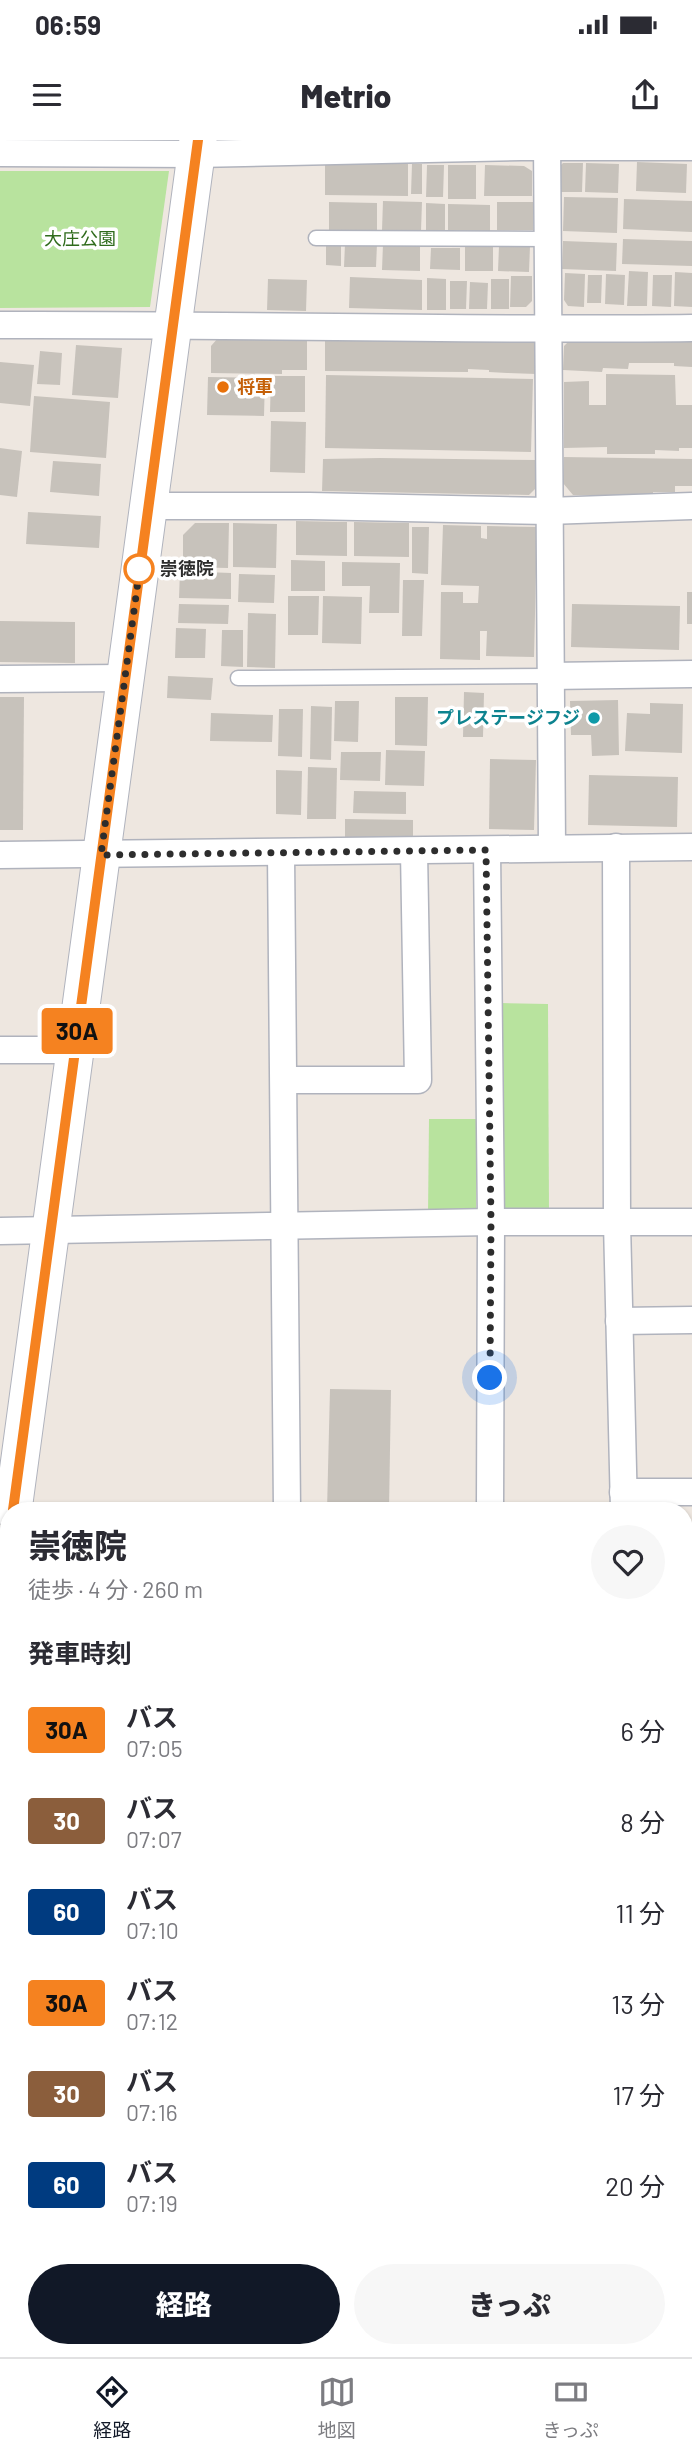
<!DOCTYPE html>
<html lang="ja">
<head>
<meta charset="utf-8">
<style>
	:root { --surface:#fff; --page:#f7f7f7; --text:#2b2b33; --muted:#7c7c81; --line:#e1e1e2; --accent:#111827 }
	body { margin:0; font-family:Barlow,"Noto Sans JP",sans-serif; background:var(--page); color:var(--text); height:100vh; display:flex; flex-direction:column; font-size:26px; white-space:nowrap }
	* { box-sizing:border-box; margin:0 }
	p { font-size:23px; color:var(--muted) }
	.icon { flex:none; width:38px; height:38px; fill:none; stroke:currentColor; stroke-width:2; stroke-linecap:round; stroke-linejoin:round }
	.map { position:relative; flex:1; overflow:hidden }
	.side { position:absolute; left:0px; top:1362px; width:693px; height:856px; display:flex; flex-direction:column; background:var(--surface); border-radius:28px 28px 0 0; box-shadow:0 2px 5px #0004 }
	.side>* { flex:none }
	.badge { padding:0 14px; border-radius:5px; font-size:24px; line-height:46px }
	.you { position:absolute; width:35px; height:35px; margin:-18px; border:5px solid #fff; border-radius:50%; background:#1a73e8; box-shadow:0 0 0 10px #1a73e833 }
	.map>.badge { position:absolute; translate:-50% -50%; box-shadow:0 0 0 4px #fff }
	h2 { padding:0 28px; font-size:26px; line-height:63px }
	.round { display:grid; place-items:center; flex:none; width:74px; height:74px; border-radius:37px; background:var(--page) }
	.summary { display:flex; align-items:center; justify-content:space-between; height:119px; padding:0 28px }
	h1 { font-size:33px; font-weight:800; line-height:52px }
	.primary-button { display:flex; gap:14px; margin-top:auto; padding:14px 28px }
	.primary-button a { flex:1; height:80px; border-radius:42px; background:var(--accent); color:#fff; font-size:28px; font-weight:800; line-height:80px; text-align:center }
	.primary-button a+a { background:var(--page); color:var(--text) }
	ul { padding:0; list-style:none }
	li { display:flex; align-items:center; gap:21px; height:91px; padding:0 28px }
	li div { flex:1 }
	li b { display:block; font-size:26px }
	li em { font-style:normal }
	li .badge { min-width:77px; font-weight:700; text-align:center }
	.status { display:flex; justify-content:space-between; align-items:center; height:49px; padding:0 35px; background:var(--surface); direction:ltr }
	.status svg { height:19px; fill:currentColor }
	header { display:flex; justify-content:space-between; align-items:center; height:91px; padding:0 28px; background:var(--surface); font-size:32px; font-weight:800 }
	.tabs { display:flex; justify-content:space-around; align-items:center; height:98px; border-top:2px solid var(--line); background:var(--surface); font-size:19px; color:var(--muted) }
	.tabs a { display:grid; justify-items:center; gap:4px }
	.tabs .on { color:var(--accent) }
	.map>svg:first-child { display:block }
</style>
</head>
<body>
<div class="status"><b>06:59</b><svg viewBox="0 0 49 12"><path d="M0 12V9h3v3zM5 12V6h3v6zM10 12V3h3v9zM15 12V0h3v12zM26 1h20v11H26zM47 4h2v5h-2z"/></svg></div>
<header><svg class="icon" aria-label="menu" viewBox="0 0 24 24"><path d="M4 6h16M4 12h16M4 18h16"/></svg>Metrio<svg class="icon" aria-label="share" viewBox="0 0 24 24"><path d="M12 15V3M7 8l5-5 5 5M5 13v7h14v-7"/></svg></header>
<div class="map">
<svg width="692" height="2217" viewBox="0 0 692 2217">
	<rect width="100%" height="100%" fill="#eee7e0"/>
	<polygon fill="#efe4d0" points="684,1671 692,1671 692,2217 333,2217 333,2208 684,2208"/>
	<g fill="#b8e39e">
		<polygon points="0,31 169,31 150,167 0,168"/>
		<polygon points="500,863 548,864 549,1070 501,1071"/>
		<polygon points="429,979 476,979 476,1073 428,1074"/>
		<polygon points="684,1681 692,1681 692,1866 684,1903"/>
	</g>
	<polygon fill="#cbea9a" points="684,2019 692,2019 692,2217 507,2217 508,2208 684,2208"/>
	<g fill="#c7c2bb">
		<polygon points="637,22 687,24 686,53 636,51"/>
		<polygon points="325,23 408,24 408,56 325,55"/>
		<polygon points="563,23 583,23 582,52 557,52 558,28"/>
		<polygon points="586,23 619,24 618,53 585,52"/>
		<polygon points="412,24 422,24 422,54 411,54"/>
		<polygon points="427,25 444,25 443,57 426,57"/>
		<rect x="448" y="25" width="28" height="34"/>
		<polygon points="485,25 524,26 532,31 532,56 484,56"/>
		<polygon points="564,57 618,58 617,93 563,91"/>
		<polygon points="624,59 692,61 692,92 623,89"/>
		<polygon points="383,61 422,62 421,91 382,90"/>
		<polygon points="329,62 377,63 377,91 329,91"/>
		<rect x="497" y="62" width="36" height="28"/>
		<polygon points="426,63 445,64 445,91 426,91"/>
		<polygon points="448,64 490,65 490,91 448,90"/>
		<polygon points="623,99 692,101 692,126 622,124"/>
		<polygon points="563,101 617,103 616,131 562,129"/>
		<polygon points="326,103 341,104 341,126 326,125"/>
		<polygon points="345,104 377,104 376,127 344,127"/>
		<polygon points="383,104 420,104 420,131 382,130"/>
		<polygon points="499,106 530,106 529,132 498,131"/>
		<rect x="465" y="107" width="28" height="24"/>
		<polygon points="431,108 460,108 460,130 430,129"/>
		<polygon points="629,131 648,132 647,166 627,166"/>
		<polygon points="675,132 692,133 692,167 674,166"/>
		<polygon points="565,133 585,134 584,167 568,166 564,160"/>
		<polygon points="606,134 625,135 624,165 605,164"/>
		<polygon points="588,135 602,135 601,163 587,163"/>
		<polygon points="653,135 672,135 671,167 652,166"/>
		<polygon points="511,136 532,136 532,161 526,167 510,167"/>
		<polygon points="350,137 422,140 422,170 349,168"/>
		<polygon points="427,138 446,139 446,170 427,170"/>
		<polygon points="268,139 307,140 306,171 267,170"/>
		<rect x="491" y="139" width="18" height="30"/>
		<polygon points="450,141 467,141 466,169 450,169"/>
		<polygon points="470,142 488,143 487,169 469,169"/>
		<polygon points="573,197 692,199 692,227 674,226 674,223 629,223 628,229 603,228 602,232 563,230 564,206"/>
		<polygon points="218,198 307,199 307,230 282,230 282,234 211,233 211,206"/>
		<polygon points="325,198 527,198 536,204 536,234 507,233 489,232 489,230 468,229 468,232 325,231"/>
		<polygon points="76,205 122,208 118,258 72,255"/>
		<polygon points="40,211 62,213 60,245 37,244"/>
		<polygon points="0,222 34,225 30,266 0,263"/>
		<polygon points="606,234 675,235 676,265 692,265 692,308 679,308 679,311 655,310 655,314 607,314 607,307 564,308 564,242 589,241 589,265 606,265"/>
		<polygon points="326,235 533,239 531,312 325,308"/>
		<polygon points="271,236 305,236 305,272 270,272"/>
		<polygon points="208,237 265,238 264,276 207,275"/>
		<polygon points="34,256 110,262 106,318 30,312"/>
		<polygon points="271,281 306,282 305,333 270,332"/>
		<polygon points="0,308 22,311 17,357 0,355"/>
		<polygon points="564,317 692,319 692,346 675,346 675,352 653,352 653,356 573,355 563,343"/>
		<polygon points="380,318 537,320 536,348 529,355 322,351 323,319"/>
		<polygon points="53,321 101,324 99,356 50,352"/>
		<polygon points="28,372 101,376 99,408 26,404"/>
		<polygon points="296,381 347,382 347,416 296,415"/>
		<polygon points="354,382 409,383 409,417 354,416"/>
		<polygon points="195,383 229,383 228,428 183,427 183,395"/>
		<polygon points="233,383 277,384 276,428 233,427"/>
		<polygon points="443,385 481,386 481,398 487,399 487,386 537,387 534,517 486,516 487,491 480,491 480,520 440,519 441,452 463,452 463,463 478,463 479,446 441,445"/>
		<polygon points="412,387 429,387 428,434 412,433"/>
		<polygon points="291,420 325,421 325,451 291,451"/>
		<polygon points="342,422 400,423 399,473 369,473 370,446 342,446"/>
		<polygon points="180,431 231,433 231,459 179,458"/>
		<polygon points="239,434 275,435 274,463 238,462"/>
		<polygon points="403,440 424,440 422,496 402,496"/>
		<rect x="687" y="452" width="5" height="32"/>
		<polygon points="288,456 319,456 318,495 288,495"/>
		<polygon points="323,456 362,457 361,504 322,503"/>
		<polygon points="179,464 229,465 228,484 178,483"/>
		<polygon points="572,464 680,466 679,510 571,507"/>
		<polygon points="248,473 276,474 275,528 247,527"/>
		<polygon points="0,481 75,482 75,523 0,522"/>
		<polygon points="176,488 206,489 205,518 175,518"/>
		<polygon points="222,490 243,490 243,527 221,526"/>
		<polygon points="168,536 213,538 211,560 167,558"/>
		<polygon points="464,552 484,553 483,597 463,597"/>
		<polygon points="0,557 24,557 23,690 0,690"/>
		<polygon points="395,557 428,557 427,606 395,605"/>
		<polygon points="618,560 619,615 592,616 591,595 571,595 570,561"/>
		<polygon points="335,561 359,561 358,602 334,601"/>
		<polygon points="650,563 683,564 682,613 625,611 627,573 650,574"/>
		<polygon points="311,566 332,567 331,620 310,619"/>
		<polygon points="279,569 303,569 302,617 278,616"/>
		<polygon points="211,573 273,575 272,602 210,601"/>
		<polygon points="386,610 425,611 424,646 385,645"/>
		<polygon points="341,612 381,612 380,641 340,640"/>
		<polygon points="490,619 536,620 534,690 489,689"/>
		<polygon points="308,627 337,628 336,679 307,679"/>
		<polygon points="276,630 302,631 301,675 276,674"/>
		<polygon points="589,635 678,637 677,687 588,685"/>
		<polygon points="354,651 406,652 406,674 353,673"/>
		<polygon points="345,679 413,680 413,698 345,697"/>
		<polygon points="330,1249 391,1250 389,1370 327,1370"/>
		<rect x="684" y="1566" width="8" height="26"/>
		<rect x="684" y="1933" width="8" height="51"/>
		<polygon points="7,2108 9,2208 251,2208 250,2217 0,2217 0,2164"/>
		<rect x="347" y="2208" width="111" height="9"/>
	</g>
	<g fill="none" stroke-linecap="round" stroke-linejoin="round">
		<g stroke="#b0b3bd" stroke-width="17">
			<g id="lane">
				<polyline points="316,98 547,99"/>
				<polyline points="238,538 549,536"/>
			</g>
		</g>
		<g stroke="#b0b3bd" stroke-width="29">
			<g id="street">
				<polyline points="547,0 552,707"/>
				<polyline points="0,13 196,14 521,7 692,7"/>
				<path d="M0,185C231,184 461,191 692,188"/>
				<polyline points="148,366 310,366 548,371 692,366"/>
				<polyline points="549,536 692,534"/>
				<polyline points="0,539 124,538"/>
				<polyline points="616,707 617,1083 624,1370"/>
				<polyline points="487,710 491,1082 490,1370"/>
				<polyline points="281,713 287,1370"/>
				<polyline points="0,715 692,707"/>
				<polyline points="0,910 75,910"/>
				<polyline points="284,940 418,940 414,711"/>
				<polyline points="0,1091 491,1082 692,1082"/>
				<polyline points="619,1181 692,1180"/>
				<polyline points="623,1352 692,1352"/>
				<polyline points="0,1820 9,1820"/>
			</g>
		</g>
		<g stroke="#b0b3bd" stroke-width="39">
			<g id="secondary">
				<polyline points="13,1370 198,0"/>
				<polyline points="0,1473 9,1404"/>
				<polyline points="0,1553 9,1554"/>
				<polyline points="684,1634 692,1634"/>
			</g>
		</g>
		<use href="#lane" stroke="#fff" stroke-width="14"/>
		<use href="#street" stroke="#fff" stroke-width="26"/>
		<use href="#secondary" stroke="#fff" stroke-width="37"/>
	</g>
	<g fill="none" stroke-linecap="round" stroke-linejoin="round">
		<g stroke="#fff" stroke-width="16">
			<polyline id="line" points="13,1370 198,0"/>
		</g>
		<use href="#line" stroke="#f58220" stroke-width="10"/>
		<polyline stroke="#2d2d2d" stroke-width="7" stroke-dasharray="0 12.6" points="139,429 141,419 101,715 486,710 491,1082 490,1238"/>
	</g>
	<circle fill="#e8710a" stroke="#fff" stroke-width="2.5" cx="223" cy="247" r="7"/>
	<circle fill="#fff" stroke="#f58220" stroke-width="3.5" cx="139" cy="429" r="14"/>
	<circle fill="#0f9aa8" stroke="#fff" stroke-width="2.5" cx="594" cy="578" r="7"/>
	<g text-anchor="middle" stroke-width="7" stroke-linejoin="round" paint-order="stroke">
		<g font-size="18" fill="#2f6b1c" stroke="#fff">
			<text x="80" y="105">大庄公園</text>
		</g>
		<g font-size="18" font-weight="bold" fill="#c56008" stroke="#fff" text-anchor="start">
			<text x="237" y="253">将軍</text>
		</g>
		<g font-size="18" font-weight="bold" fill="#2d2d2d" stroke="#fff" text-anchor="start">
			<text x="160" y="435">崇徳院</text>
		</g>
		<g font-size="18" font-weight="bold" fill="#0d838f" stroke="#fff" text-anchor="end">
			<text x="580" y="584">プレステージフジ</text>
		</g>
	</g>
</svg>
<div class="you" style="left:490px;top:1238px"></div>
<b class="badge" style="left:77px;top:891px;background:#f58220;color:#111">30A</b>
<section class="side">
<div class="summary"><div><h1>崇徳院</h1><p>徒歩 · 4 分 · 260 m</p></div><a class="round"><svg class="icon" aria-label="heart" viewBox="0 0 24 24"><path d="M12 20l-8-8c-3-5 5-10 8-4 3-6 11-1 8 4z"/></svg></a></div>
<h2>発車時刻</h2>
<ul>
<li><span class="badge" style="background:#f58220;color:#111">30A</span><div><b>バス</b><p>07:05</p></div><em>6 分</em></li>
<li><span class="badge" style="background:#8b5e3c;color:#fff">30</span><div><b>バス</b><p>07:07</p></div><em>8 分</em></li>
<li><span class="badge" style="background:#003b80;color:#fff">60</span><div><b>バス</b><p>07:10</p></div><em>11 分</em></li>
<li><span class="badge" style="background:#f58220;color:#111">30A</span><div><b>バス</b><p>07:12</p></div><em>13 分</em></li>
<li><span class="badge" style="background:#8b5e3c;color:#fff">30</span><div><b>バス</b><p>07:16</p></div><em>17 分</em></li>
<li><span class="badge" style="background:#003b80;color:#fff">60</span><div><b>バス</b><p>07:19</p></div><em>20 分</em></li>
</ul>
<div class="primary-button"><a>経路</a><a>きっぷ</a></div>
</section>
</div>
<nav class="tabs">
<a class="on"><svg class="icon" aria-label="directions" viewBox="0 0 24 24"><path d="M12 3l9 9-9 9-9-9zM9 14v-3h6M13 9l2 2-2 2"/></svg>経路</a>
<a><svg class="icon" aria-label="map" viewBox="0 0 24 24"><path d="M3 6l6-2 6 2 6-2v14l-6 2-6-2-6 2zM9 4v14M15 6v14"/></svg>地図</a>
<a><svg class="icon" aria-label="tickets" viewBox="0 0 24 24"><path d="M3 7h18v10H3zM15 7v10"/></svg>きっぷ</a>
</nav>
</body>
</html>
